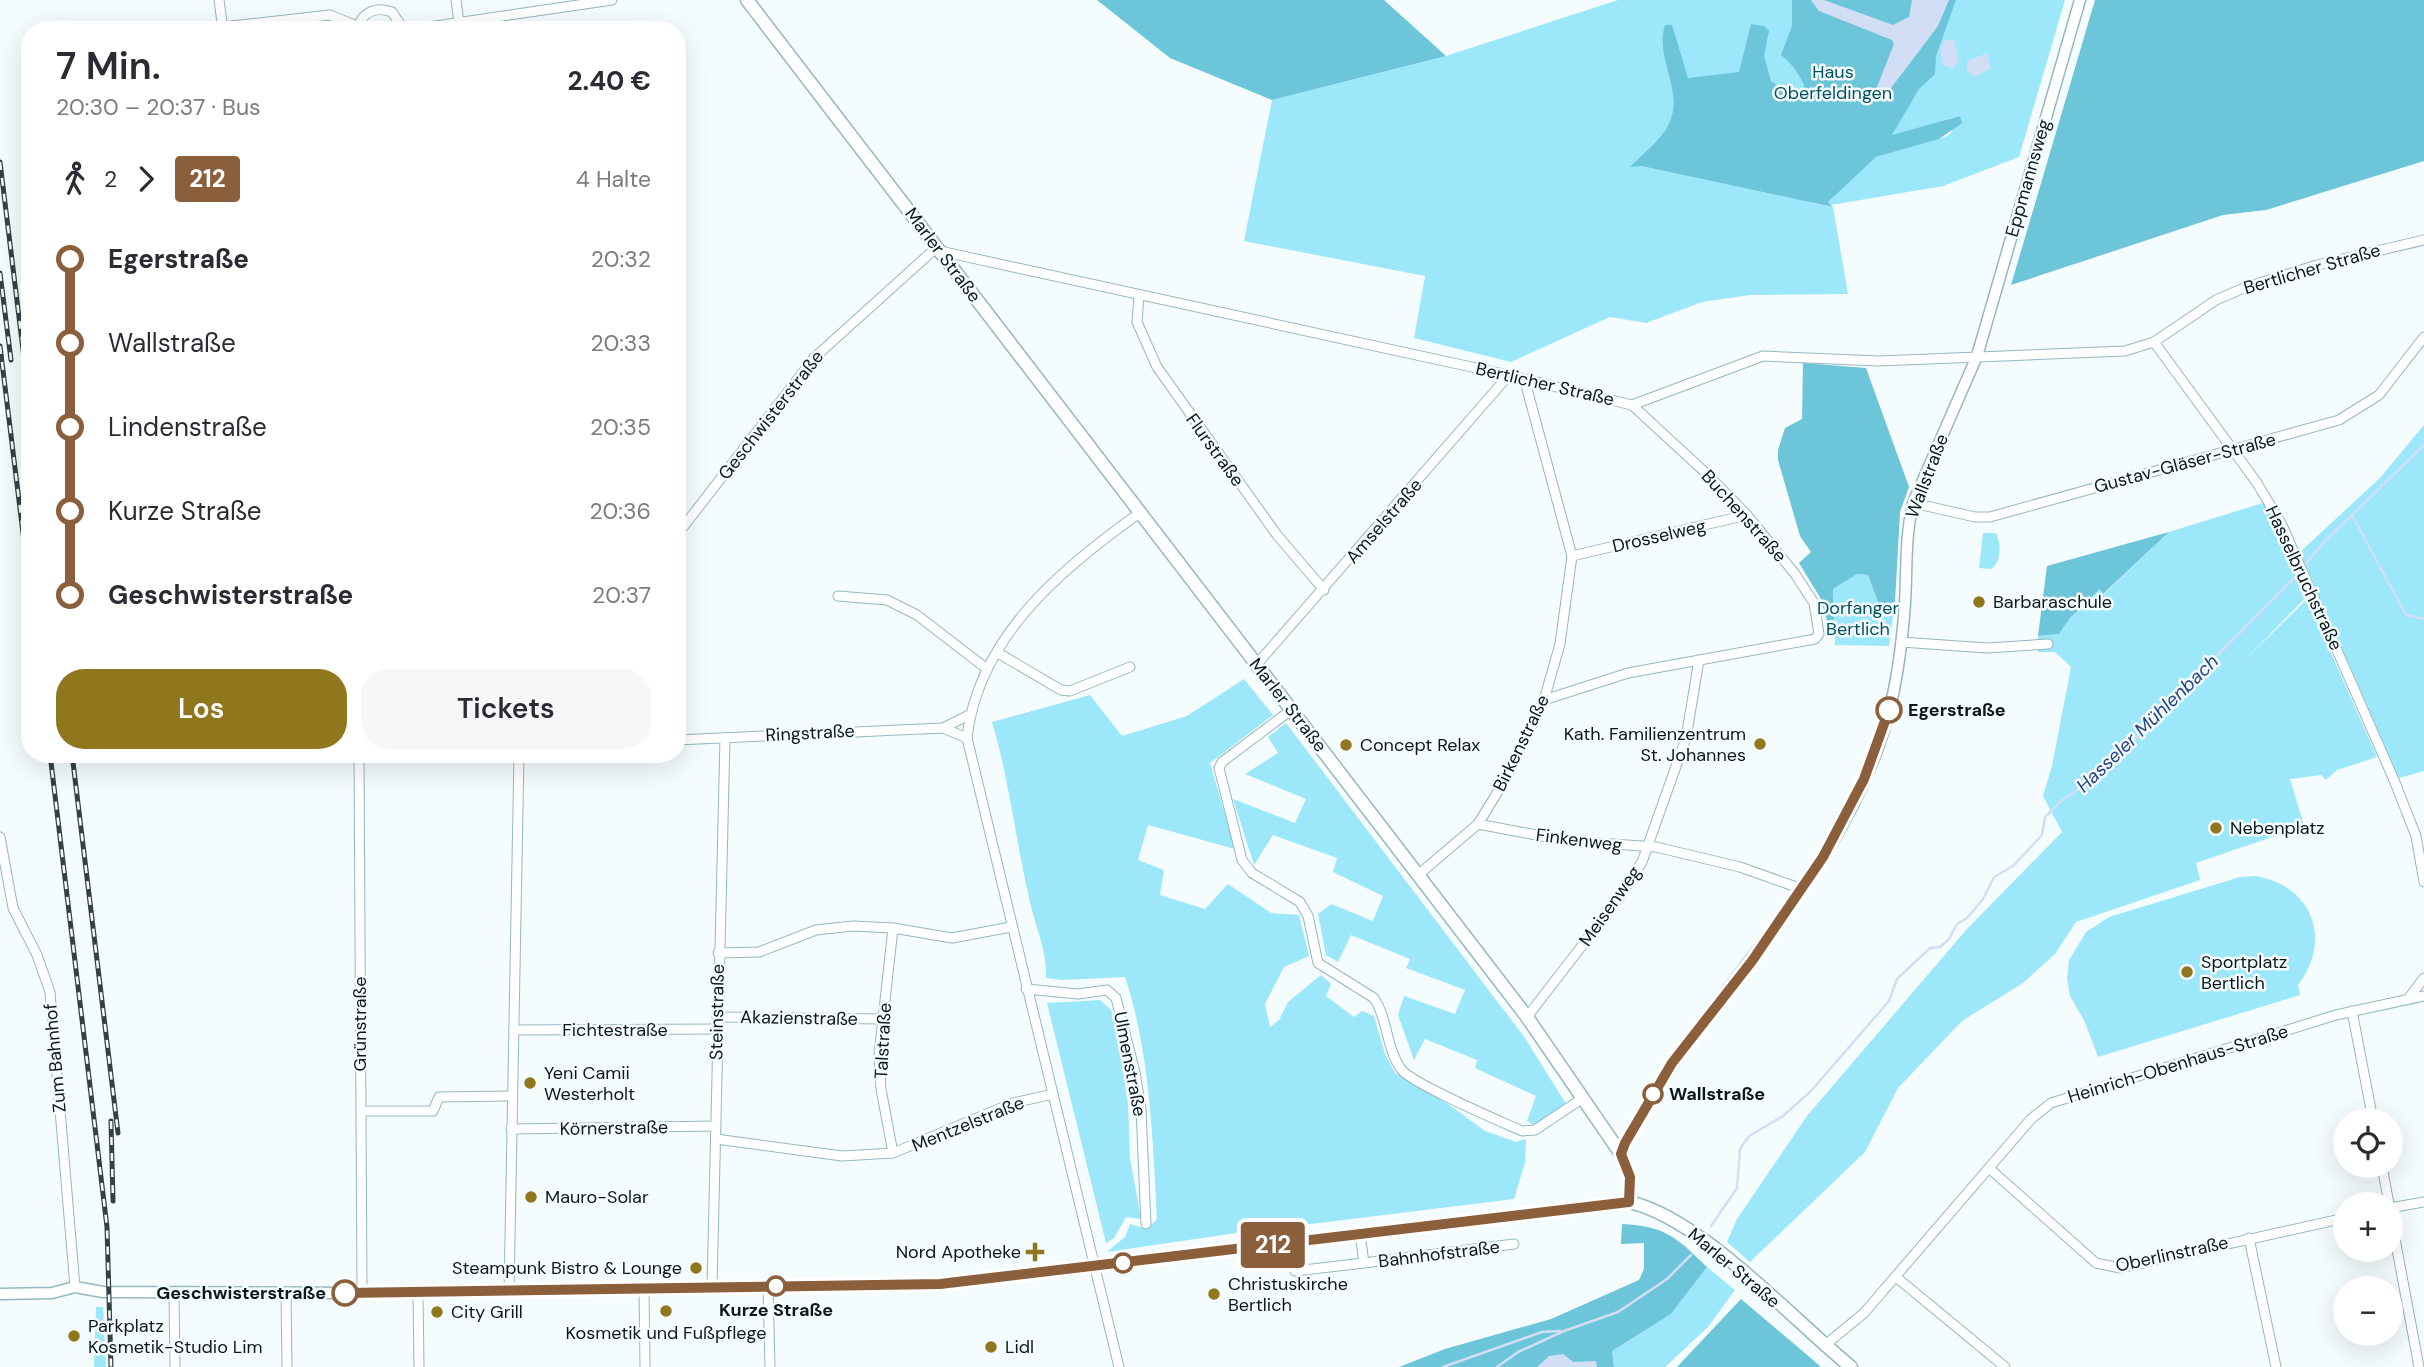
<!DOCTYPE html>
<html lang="de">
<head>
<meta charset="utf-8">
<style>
	:root { --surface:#fff; --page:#f7f7f7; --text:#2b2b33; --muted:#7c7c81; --accent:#90771d }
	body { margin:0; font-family:"DM Sans",sans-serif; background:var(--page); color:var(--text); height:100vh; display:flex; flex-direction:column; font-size:26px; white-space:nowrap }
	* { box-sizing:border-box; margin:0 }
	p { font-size:23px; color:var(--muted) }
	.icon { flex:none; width:38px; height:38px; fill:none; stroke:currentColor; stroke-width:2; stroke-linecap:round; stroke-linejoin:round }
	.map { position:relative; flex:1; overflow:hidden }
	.side { position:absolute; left:21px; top:21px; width:665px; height:742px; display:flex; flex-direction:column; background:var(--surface); border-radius:28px; box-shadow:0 7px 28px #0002 }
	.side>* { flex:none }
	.badge { padding:0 14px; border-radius:5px; font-size:24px; line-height:46px }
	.controls { position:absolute; left:2333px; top:1108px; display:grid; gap:14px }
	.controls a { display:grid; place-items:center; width:70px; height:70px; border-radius:50%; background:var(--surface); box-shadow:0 7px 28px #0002; font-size:35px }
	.map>.badge { position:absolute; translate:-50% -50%; box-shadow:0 0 0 4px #fff }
	.legs { display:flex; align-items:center; gap:10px; height:77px; padding:0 35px; font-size:23px }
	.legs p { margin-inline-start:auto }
	.head { display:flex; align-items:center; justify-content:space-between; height:119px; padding:0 35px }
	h1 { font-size:38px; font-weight:600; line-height:52px }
	.primary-button { display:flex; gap:14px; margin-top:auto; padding:14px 35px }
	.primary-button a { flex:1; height:80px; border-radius:28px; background:var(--accent); color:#fff; font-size:28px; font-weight:600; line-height:80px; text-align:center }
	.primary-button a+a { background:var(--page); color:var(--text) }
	ul { padding:0 35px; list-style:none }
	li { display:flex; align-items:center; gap:24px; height:84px; font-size:26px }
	li i { display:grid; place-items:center; width:10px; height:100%; margin:0 9px; background:currentColor }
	li i::after { content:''; width:18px; height:18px; margin:-9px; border:5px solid; border-radius:50%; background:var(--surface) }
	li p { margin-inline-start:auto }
	li:first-child i { background:linear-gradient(#0000 50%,currentColor 0) }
	li:last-child i { background:linear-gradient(currentColor 50%,#0000 0) }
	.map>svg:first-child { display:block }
</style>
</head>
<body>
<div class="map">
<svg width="2424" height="1367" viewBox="0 0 2424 1367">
	<rect width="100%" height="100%" fill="#f5fcfe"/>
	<g fill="#9de7fa" fill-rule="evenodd">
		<path d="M1618,0H2065L2019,157L1943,186L1831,205L1828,202L1834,196L1807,202L1833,207L1848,294L1750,295L1702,302L1646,323L1610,317L1511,362L1414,338L1425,276L1244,241L1272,100L1446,56ZM1954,117L1951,133L1945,137L1876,157L1852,178L1892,139ZM1678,158L1795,199L1641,166Z"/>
		<polygon points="2424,425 2424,771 2399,778 2300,552 2380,478"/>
		<polygon points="2269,501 2311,592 2241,664 2307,599 2377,757 2337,770 2326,780 2321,775 2290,779 2304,826 2196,863 2200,880 2076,922 2055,954 2023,983 1962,1021 1898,1088 1865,1152 1750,1262 1727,1242 1737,1219 1807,1116 1966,930 2062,832 2043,796 2052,766 2071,667 2055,652 2038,652 2038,636 2059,634 2070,618 2100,589 2104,594 2169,532"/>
		<path d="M1983,533H1996C2001,545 2002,561 1991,569L1979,568Z"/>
		<polygon points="1857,574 1868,575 1879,605 1895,602 1889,646 1835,645 1833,589"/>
		<path d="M1244,679L1273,715L1210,763L1235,849L1148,825L1138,860L1164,870L1160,895L1205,909L1228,884L1271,913L1299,915L1309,956L1284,967L1265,1004L1270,1027L1279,1020L1288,1002L1321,975L1331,984L1326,996L1354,1017L1362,1011L1374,1016L1385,1054L1395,1073L1448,1104L1485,1131L1516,1142L1526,1139L1525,1163L1514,1199L1229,1234L1107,1252L1125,1237L1130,1224L1147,1229L1157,1219C1153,1141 1150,1052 1125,977L1062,980L1046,978C1047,951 1037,932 1031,906C1016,845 1010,782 992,722L1090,695L1122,736L1187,716Z"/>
		<polygon points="1286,723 1525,1038 1566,1104 1534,1125 1527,1121 1536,1096 1475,1068 1477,1060 1425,1039 1414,1060 1398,1015 1404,996 1455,1014 1465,990 1406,968 1410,959 1351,935 1338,962 1326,955 1318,914 1331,904 1373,921 1383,896 1333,872 1337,858 1273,835 1254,865 1233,799 1295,823 1306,799 1245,774 1278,753 1268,737"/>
		<path d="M2255,876C2312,885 2333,939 2298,985L2300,995L2098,1057L2085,1022L2070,996L2067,979L2069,960L2086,932L2109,917L2240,877Z"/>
		<polygon points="1100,1000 1111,1010 1116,1028 1128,1104 1130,1158 1141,1219 1126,1217 1114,1238 1106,1243 1047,1003"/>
		<polygon points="1707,1267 1735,1290 1708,1327 1665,1367 1614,1367 1612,1351 1671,1314"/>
		<polygon points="96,1307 103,1307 106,1367 94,1367"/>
	</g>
	<g fill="#6dc5da">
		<polygon points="1097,0 1384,0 1446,56 1272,100 1170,58"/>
		<path d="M1792,0H1956L1936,56L1935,74L1919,89L1892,135L1960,116L1962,123L1939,139L1876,157L1828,202L1833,207L1641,166L1630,167C1641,155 1660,141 1668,126C1686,92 1654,59 1665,25H1672L1688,78L1739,72L1751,24L1764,26L1769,31L1764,56L1771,81L1788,93L1801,95L1804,85C1798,72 1792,64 1781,55L1792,26Z"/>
		<polygon points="2095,0 2424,0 2424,161 2266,210 2223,215 2011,285"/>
		<polygon points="1803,363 1866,368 1909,487 1900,512 1895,602 1879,605 1868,575 1857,574 1833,589 1834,620 1827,621 1821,599 1799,563 1811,552 1800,536 1778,460 1778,450 1785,428 1802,419"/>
		<polygon points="2169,532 2103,594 2100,589 2070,618 2059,634 2038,636 2047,566"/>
		<path d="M1622,1224C1666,1226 1677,1238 1707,1267L1671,1314L1612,1351L1614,1367H1399L1445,1349L1551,1319L1639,1280L1644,1269V1243L1621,1244Z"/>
		<polygon points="1741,1299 1813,1360 1821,1367 1677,1367"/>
	</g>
	<g fill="#d1def6">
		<polygon points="1811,0 1824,0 1893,25 1909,17 1912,0 1949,0 1938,26 1885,96 1877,93 1877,87 1894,44 1892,40 1819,11"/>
		<polygon points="1944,40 1954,40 1959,60 1953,69 1943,65 1940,51"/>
		<polygon points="1987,53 1991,69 1974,77 1967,70 1967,61"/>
		<polygon points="1563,1354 1573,1362 1596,1361 1597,1367 1537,1367 1549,1356"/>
	</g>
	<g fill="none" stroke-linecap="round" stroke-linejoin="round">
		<g stroke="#d1def6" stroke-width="2.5">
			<polyline points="2352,515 2406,615 2424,619"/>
			<polyline points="2303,567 2326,540 2424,445"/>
			<polyline points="1711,1226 1737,1188 1740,1149 1749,1136 1783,1116 1811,1091 1889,1001 1897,979 1930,948 1940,947 1949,939 1957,924 1967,918 1983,899 1994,877 2013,866 2042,835 2045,817 2061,801 2098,776 2299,573"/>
			<polyline points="1443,1367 1542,1332 1560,1331"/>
			<polyline points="1497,1367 1518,1352 1564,1331 1618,1312 1667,1279 1691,1255"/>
		</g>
		<g stroke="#93b8c1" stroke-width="11">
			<g id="minor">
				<polyline points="219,0 223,30"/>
				<polyline points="456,0 460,30"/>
				<polyline points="222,27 330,15 357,26"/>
				<path d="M357,28C363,12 376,6 392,12L404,30"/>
				<polyline points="408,30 612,0"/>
				<polyline points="940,251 1499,373 1632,405 1763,356 1879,361 2125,351 2154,342 2216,300 2244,288 2317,265 2424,240"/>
				<polyline points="1139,295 1137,322 1157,367 1277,535 1324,590"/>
				<polyline points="2154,342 2257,483 2282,525 2394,780 2416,836 2424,882"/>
				<polyline points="1913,503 1975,517 1990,517 2339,420 2379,395 2424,337"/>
				<polyline points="677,535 814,358 937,247"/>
				<polyline points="1572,556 1747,515"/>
				<polyline points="838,596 887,600 917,615 987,669"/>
				<polyline points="1901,642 1987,648 2048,644"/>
				<polyline points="998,653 1061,690 1070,691 1130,667"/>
				<polyline points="1257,664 1509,375"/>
				<polyline points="1544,700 1628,673 1815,639 1819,634 1814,603 1795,574 1747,515 1708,475 1632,405"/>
				<path d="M1291,710L1222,762L1219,768L1242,860L1252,873L1300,902L1308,916L1318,963L1374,998C1388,1019 1386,1048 1401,1069C1412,1084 1500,1121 1522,1131L1535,1130L1583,1098"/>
				<polyline points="943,728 969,715"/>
				<polyline points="677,740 943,728 967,738"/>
				<polyline points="1478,824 1568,841 1656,847 1740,867 1802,889"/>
				<polyline points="0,837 13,908 37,955 50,992 75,1287"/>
				<polyline points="1418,875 1478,824 1505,780 1544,700 1560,644 1572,556 1527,389 1529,379"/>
				<polyline points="893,928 879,1055 881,1089 893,1153"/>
				<polyline points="718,953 759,952 816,930 853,926 893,928 952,938 1011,927"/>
				<polyline points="1026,989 1078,994 1107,990 1116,998 1135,1072 1141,1109 1146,1224"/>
				<polyline points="2408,999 2424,978"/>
				<polyline points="2352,1011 2373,1120"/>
				<polyline points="717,1017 881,1019"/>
				<polyline points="1527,1017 1618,899 1642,862 1686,738 1699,660"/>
				<polyline points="514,1030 717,1029"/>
				<polyline points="361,1111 433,1111 439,1097 512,1096"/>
				<polyline points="511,1129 716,1126"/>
				<polyline points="716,1139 842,1156 893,1153 1013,1103 1053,1094"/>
				<polyline points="2382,1166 2389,1204"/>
				<polyline points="1990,1169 2096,1263 2120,1268 2345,1218"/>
				<polyline points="2390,1208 2424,1202"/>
				<polyline points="2390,1212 2419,1367"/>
				<polyline points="2249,1238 2276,1367"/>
				<polyline points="1364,1263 1514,1244"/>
				<polyline points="1295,1271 1364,1263 1360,1234"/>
				<polyline points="1896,1277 2005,1367"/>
				<polyline points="768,1286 770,1367"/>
				<polyline points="712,1287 725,738"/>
				<polyline points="644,1288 645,1367"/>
				<polyline points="418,1292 419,1367"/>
				<polyline points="509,1292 519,754"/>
				<polyline points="174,1293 175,1367"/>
				<polyline points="286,1293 287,1367"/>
				<polyline points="362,1293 359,755 365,754"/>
				<polyline points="1824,1346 1864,1313 2031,1119 2051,1103 2336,1015 2424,996"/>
				<path d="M1119,1367L967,738C978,637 1063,567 1141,512"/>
			</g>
		</g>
		<g stroke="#93b8c1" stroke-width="13">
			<g id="tertiary">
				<path d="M1621,1154C1692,1004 1832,894 1883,733C1896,692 1902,646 1905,603C1907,569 1905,536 1913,503L1977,356L2080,0"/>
				<polyline points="0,1294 52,1293 75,1287 103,1292 362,1293 940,1284 1629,1202"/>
			</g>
		</g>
		<g stroke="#93b8c1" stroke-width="15">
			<path id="secondary" d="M747,0L1527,1017L1621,1154L1630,1177L1629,1202C1701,1218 1792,1319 1851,1367"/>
		</g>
		<use href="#minor" stroke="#fff" stroke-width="9"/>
		<use href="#tertiary" stroke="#fff" stroke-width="10"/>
		<use href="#secondary" stroke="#fff" stroke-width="12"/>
		<g stroke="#344143" stroke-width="5">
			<g id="rail">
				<polyline points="0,162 30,407"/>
				<polyline points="0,273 11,360"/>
				<polyline points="0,346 30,590"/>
				<polyline points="50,754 107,1227 111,1367"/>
				<polyline points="72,754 118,1133"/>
				<polyline points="111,1121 113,1201"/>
			</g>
		</g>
		<use href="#rail" stroke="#f5fcfe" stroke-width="2.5" stroke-dasharray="8" stroke-linecap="butt"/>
	</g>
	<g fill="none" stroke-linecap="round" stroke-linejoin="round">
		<g stroke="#fff" stroke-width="16">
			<polyline id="line-1" points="345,1293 940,1284 1629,1202 1630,1177 1621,1154 1625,1143 1672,1063 1752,961 1823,857 1864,779 1889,710"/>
		</g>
		<use href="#line-1" stroke="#8b5e3c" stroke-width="10"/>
	</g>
	<g fill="#90771d" stroke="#f5fcfe" stroke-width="2.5">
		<circle cx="1979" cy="602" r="7"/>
		<circle cx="1760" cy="744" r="7"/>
		<circle cx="1346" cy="745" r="7"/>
		<circle cx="2216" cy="828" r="7"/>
		<circle cx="2187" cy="972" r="7"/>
		<circle cx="530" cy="1083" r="7"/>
		<circle cx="531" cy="1197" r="7"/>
		<path d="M1031.5 1241.5h7v7h7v7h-7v7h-7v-7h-7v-7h7z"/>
		<circle cx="696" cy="1268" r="7"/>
		<circle cx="1214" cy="1294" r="7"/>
		<circle cx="666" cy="1311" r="7"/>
		<circle cx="437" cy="1312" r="7"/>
		<circle cx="74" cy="1336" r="7"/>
		<circle cx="991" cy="1347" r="7"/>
	</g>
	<g fill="#fff" stroke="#8b5e3c" stroke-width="3.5">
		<circle cx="1889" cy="710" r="12"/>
		<circle cx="1653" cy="1094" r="9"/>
		<circle cx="1123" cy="1263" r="9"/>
		<circle cx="776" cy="1286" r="9"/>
		<circle cx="345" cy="1293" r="12"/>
	</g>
	<g text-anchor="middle" stroke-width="5" stroke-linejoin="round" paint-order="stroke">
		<g font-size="18" fill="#005261" stroke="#f5fcfe">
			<text x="1833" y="78">Haus<tspan x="1833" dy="21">Oberfeldingen</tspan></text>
			<text x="1858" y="614">Dorfanger<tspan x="1858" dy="21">Bertlich</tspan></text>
		</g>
		<g font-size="18" fill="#0a181b" stroke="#f5fcfe">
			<text transform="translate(2028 178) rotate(-74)" y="6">Eppmannsweg</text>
			<text transform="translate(943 255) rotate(53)" y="6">Marler Straße</text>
			<text transform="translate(2312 269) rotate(-16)" y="6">Bertlicher Straße</text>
			<text transform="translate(1545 384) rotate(13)" y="6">Bertlicher Straße</text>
			<text transform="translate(771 415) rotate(-52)" y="6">Geschwisterstraße</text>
			<text transform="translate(1215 450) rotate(54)" y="6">Flurstraße</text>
			<text transform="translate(2185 463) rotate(-15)" y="6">Gustav-Gläser-Straße</text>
			<text transform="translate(1927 476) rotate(-69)" y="6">Wallstraße</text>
			<text transform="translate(1744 516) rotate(48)" y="6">Buchenstraße</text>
			<text transform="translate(1384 521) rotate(-49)" y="6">Amselstraße</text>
			<text transform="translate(1659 536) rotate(-13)" y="6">Drosselweg</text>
			<text transform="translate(2304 578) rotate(65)" y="6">Hasselbruchstraße</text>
			<text transform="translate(1288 705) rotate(52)" y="6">Marler Straße</text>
			<text transform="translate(810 733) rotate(-3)" y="6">Ringstraße</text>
			<text transform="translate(1521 743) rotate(-64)" y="6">Birkenstraße</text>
			<text transform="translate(1579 840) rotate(7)" y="6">Finkenweg</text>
			<text transform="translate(1610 906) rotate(-55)" y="6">Meisenweg</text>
			<text transform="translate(717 1012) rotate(-89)" y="6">Steinstraße</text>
			<text transform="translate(799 1018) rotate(1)" y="6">Akazienstraße</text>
			<text transform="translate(360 1024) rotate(-90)" y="6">Grünstraße</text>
			<text x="615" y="1036">Fichtestraße</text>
			<text transform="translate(883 1041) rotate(-87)" y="6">Talstraße</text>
			<text transform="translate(55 1058) rotate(-95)" y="6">Zum Bahnhof</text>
			<text transform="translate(1130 1064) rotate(79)" y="6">Ulmenstraße</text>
			<text transform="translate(2178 1064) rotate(-17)" y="6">Heinrich-Obenhaus-Straße</text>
			<text transform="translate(968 1124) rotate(-22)" y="6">Mentzelstraße</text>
			<text transform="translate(614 1128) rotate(-1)" y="6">Körnerstraße</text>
			<text transform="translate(1439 1254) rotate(-7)" y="6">Bahnhofstraße</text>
			<text transform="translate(2172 1254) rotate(-12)" y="6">Oberlinstraße</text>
			<text transform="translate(1734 1268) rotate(40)" y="6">Marler Straße</text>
		</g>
		<g font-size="18" fill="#0a181b" stroke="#f5fcfe" text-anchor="start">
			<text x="1993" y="608">Barbaraschule</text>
			<text x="1746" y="740" text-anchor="end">Kath. Familienzentrum<tspan x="1746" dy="21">St. Johannes</tspan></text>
			<text x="1360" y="751">Concept Relax</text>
			<text x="2230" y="834">Nebenplatz</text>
			<text x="2201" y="968">Sportplatz<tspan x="2201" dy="21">Bertlich</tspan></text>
			<text x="544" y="1079">Yeni Camii<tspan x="544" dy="21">Westerholt</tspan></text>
			<text x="545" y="1203">Mauro-Solar</text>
			<text x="1021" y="1258" text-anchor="end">Nord Apotheke</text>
			<text x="682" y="1274" text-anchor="end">Steampunk Bistro &amp; Lounge</text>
			<text x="1228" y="1290">Christuskirche<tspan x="1228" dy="21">Bertlich</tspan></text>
			<text x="451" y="1318">City Grill</text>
			<text x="88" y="1332">Parkplatz<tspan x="88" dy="21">Kosmetik-Studio Lim</tspan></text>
			<text x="666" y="1339" text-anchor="middle">Kosmetik und Fußpflege</text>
			<text x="1005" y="1353">Lidl</text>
		</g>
		<g font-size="18" font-weight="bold" fill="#0a181b" stroke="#f5fcfe" text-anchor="start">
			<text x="1908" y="716">Egerstraße</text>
			<text x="1669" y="1100">Wallstraße</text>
			<text x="326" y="1299" text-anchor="end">Geschwisterstraße</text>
			<text x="776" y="1316" text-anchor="middle">Kurze Straße</text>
		</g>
		<g font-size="19" font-style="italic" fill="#254387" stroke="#f5fcfe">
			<text transform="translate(2147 723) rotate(-44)" y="7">Hasseler Mühlenbach</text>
		</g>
	</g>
</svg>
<div class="controls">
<a><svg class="icon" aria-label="locate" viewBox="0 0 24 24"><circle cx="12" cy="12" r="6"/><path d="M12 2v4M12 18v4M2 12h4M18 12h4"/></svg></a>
<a>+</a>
<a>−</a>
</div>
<b class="badge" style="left:1273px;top:1245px;background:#8b5e3c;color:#fff">212</b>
<section class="side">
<div class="head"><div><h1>7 Min.</h1><p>20:30 – 20:37 · Bus</p></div><b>2.40 €</b></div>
<div class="legs"><svg class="icon" aria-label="walk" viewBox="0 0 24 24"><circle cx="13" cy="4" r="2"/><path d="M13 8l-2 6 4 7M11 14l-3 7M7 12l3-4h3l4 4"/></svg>2<svg class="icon" aria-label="forward" viewBox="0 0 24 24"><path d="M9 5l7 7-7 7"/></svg><b class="badge" style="background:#8b5e3c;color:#fff">212</b><p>4 Halte</p></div>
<ul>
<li><i style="color:#8b5e3c"></i><b>Egerstraße</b><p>20:32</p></li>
<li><i style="color:#8b5e3c"></i><span>Wallstraße</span><p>20:33</p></li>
<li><i style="color:#8b5e3c"></i><span>Lindenstraße</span><p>20:35</p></li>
<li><i style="color:#8b5e3c"></i><span>Kurze Straße</span><p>20:36</p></li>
<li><i style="color:#8b5e3c"></i><b>Geschwisterstraße</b><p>20:37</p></li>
</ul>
<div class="primary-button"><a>Los</a><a>Tickets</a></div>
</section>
</div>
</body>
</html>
